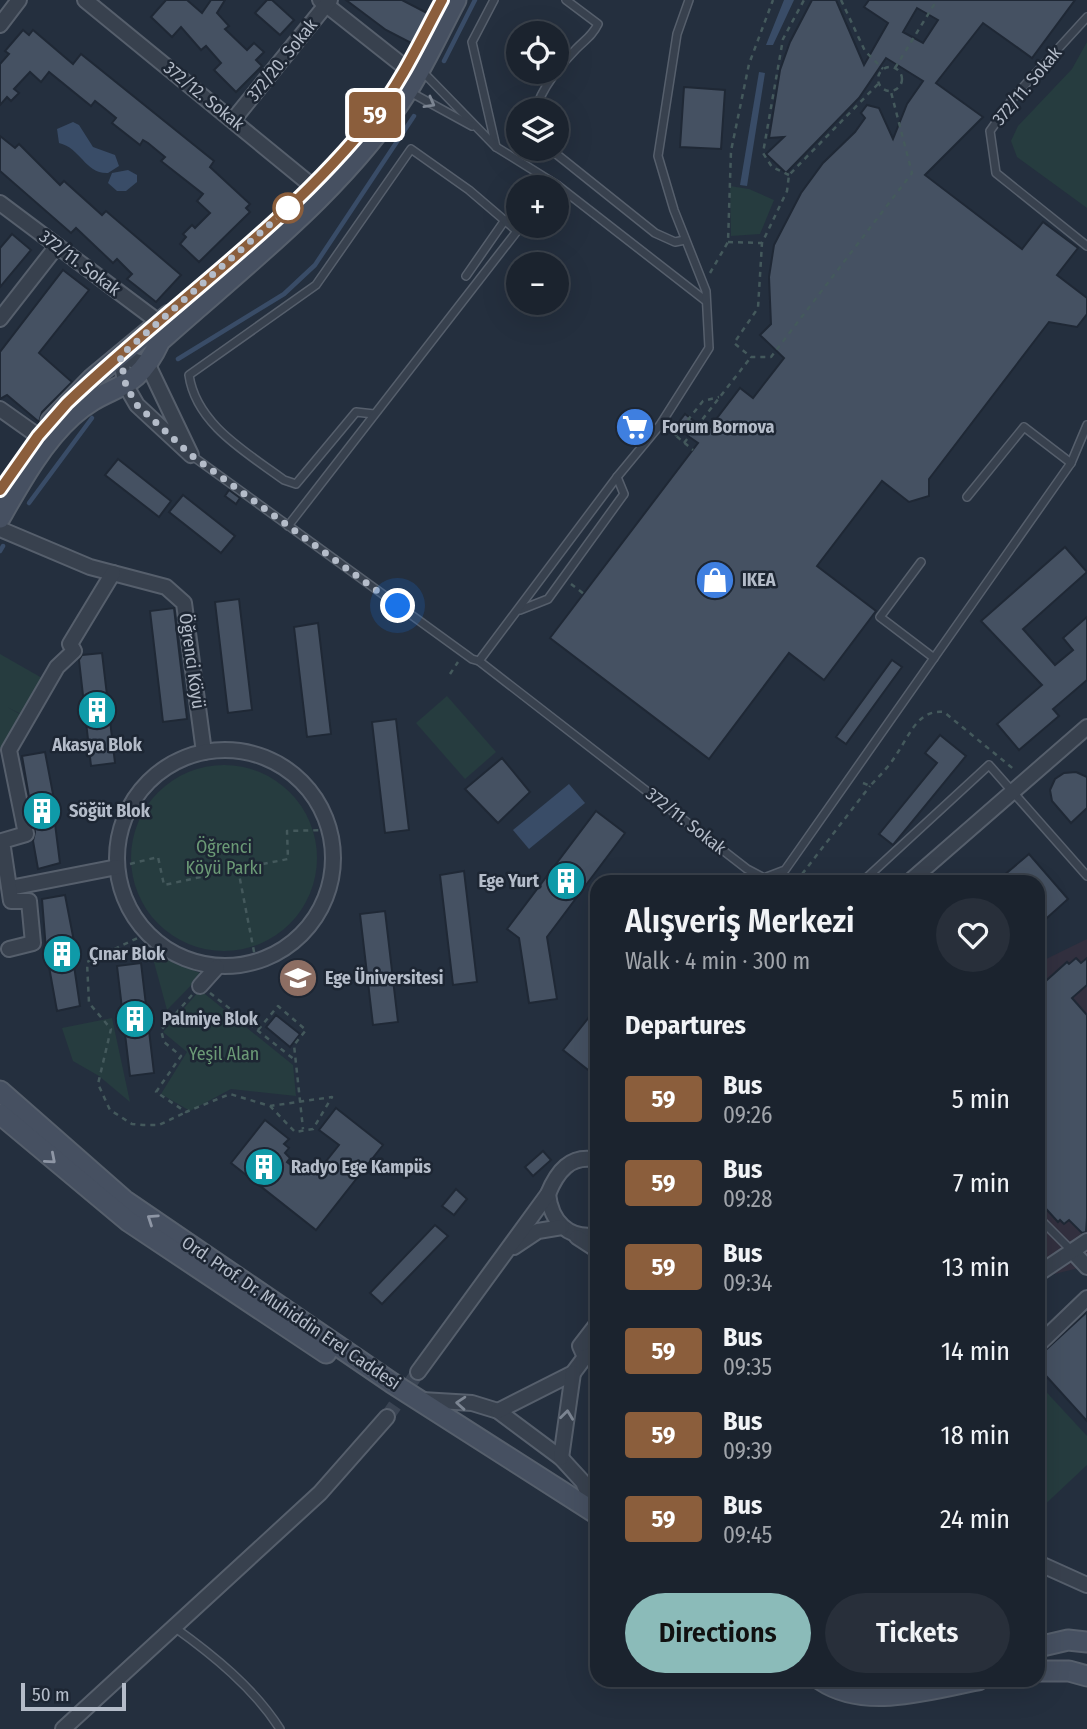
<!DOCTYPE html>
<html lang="en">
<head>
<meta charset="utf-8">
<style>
	:root { --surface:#1b232e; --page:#282f3a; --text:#f1f3f6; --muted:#a0a4aa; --line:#39404a; --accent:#8bbbb9 }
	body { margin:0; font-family:"Fira Sans Condensed",sans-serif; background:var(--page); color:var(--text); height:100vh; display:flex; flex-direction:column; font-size:26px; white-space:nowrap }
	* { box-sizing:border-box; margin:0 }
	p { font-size:23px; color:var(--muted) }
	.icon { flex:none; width:38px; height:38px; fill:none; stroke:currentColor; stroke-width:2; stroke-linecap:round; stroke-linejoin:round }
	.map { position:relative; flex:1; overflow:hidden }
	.panel { position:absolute; left:590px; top:875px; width:455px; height:812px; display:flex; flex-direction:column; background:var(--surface); border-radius:21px; box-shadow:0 7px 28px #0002,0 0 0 2px var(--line) }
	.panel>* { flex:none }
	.badge { padding:0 14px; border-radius:5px; font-size:24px; line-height:46px }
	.controls { position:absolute; left:506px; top:21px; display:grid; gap:14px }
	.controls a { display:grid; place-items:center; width:63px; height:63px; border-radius:50%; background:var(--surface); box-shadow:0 7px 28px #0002,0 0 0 2px var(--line); font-size:35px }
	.scale { position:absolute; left:21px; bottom:18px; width:105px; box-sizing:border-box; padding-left:7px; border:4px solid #b4bcc9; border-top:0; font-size:19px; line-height:24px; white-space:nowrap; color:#b4bcc9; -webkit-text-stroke:5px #1d2633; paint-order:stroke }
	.you { position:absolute; width:35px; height:35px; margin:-18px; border:5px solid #fff; border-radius:50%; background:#1a73e8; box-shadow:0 0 0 10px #1a73e833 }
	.map>.badge { position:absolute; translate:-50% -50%; box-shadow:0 0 0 4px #fff }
	h2 { padding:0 35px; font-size:26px; line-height:63px }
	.round { display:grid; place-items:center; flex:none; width:74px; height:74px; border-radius:37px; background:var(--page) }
	.summary { display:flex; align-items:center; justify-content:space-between; height:119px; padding:0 35px }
	h1 { font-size:33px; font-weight:600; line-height:52px }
	.cta { display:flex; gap:14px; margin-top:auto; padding:14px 35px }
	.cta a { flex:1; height:80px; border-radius:42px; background:var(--accent); color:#111; font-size:28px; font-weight:600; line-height:80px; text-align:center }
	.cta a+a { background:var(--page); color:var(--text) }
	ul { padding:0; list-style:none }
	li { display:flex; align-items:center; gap:21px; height:84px; padding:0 35px }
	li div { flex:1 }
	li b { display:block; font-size:26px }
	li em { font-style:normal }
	li .badge { min-width:77px; font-weight:700; text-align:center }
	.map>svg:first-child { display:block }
</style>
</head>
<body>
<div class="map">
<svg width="1087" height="1729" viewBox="0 0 1087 1729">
	<rect width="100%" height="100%" fill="#242f3e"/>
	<polygon fill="#32303f" points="1087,939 1087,1266 1038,1278 1038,963"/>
	<g fill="#263c3f">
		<polygon points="1087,42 1087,208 1017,157 1011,141 1018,126 1072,69"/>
		<polygon points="730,186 749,189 774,200 760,234 731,236"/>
		<polygon points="0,654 49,682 29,718 7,707 25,717 3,753 0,751"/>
		<polygon points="447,696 496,752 465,779 416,723"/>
		<circle cx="224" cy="858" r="93"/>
		<polygon points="151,951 202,974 167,1010"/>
		<polygon points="200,990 293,1065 296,1096 231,1089 190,1111 161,1094 187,1052 163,1032"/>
		<polygon points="112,1018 130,1102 99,1076 73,1061 62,1028"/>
		<polygon points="1038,1383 1087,1436 1087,1465 1038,1511"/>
	</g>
	<g fill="#394c67">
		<polygon points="784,0 794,0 773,45 766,45"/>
		<polygon points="759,72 765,73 747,186 740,185"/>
		<path d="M73,122L79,125L93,147L115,155L119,166L108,173C85,174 81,148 59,143L57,129Z"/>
		<polygon points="128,170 137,175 137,182 126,191 117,191 108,183 112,173"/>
		<polygon points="569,784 585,803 529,849 513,830"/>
	</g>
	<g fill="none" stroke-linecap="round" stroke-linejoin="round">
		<g stroke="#394c67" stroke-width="4.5">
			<polyline points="444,61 475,0"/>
			<polyline points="178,359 284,294 315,265 414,116"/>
			<polyline points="29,503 92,418"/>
			<polyline points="0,551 3,546"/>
		</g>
	</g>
	<g fill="#455162" stroke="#1f2835" stroke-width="2" fill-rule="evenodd">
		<polygon points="166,0 187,0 202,13 211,0 225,0 217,13 229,26 225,29 247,50 254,43 264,52 256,60 262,66 236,92 214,70 221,63 206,46 201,50 181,27 172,37 151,17"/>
		<polygon points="267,0 272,0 294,20 280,35 255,13"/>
		<polygon points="346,0 402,0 429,14 413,44 386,30"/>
		<path d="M812,0H836L864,65L888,23L864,7L869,0H1075L1032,58L983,23L936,83L983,117L925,175L1022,249L1043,222L1078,248L1057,275L1087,298V314L1077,327L1049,322L929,479V496L909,502L882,481L817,566L876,611L824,680L789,653L709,759L550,638L698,443L675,427L685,414L707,431L740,388L753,398L784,358L760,335L771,324L769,277L774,245L801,193L823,163L855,132L865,118L861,113L867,105L879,108L893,139L907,104L923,81L886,58L859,98L786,173L766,154L784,137L769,138L780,70L790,42ZM917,8L938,20L923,43L903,32Z"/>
		<polygon points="23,30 29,35 33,30 73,64 81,54 214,161 210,167 250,204 246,208 250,212 199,262 180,244 186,237 183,234 192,225 195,228 210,213 197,201 203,194 161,161 165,157 148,143 143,140 140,145 112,123 116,118 104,108 95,101 91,106 49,72 41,82 30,72 14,89 19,93 11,101 7,97 0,105 0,64 9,54 5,51"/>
		<polygon points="684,87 725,90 721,149 680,147"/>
		<polygon points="0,136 15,148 19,144 60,185 64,181 102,215 106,211 181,275 156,302 136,286 127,279 132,274 117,259 113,263 76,228 71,233 0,171"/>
		<polygon points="12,234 31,250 0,287 0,248"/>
		<polygon points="63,270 89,290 39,353 72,382 42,412 39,422 7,395 0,399 0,352"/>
		<polygon points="118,459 171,501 159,517 105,475"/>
		<polygon points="229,490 240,498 236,504 225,496"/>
		<polygon points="183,495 235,536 221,553 169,512"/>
		<polygon points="1065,547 1087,572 1023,629 1055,665 1073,650 1063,638 1087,617 1087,680 1053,709 1059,716 1019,750 997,724 1042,685 981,621"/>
		<polygon points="239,599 252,710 228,713 215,602"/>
		<polygon points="174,608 187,719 163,722 150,611"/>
		<polygon points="318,623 331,734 307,737 294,627"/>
		<polygon points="102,653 115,763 91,766 79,660 82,655"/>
		<polygon points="892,660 902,667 846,744 836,737"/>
		<polygon points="396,719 409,830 385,833 372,722"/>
		<polygon points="940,735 966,756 893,845 879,834 937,763 925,753"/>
		<polygon points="45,752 57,815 54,816 60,863 38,869 33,841 35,832 22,756"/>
		<polygon points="502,758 530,792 498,823 465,789"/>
		<polygon points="1076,772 1087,777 1087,808 1071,823 1052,801 1050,790 1055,779 1064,773"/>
		<polygon points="596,811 625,833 547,937 557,999 529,1003 519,938 507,929"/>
		<polygon points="1029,854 1068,899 1038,926 1038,882 996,882"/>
		<polygon points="464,871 477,982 453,985 440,875"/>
		<polygon points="65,895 77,957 73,959 80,1006 57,1011 46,950 42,899"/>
		<polygon points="385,911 398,1022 373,1025 360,914"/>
		<polygon points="1076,958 1081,963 1087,958 1087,985 1072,998 1087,1015 1087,1218 1086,1232 1082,1233 1069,1220 1064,1224 1060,1220 1058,1222 1038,1200 1038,988 1067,962 1069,964"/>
		<polygon points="141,963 154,1073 130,1076 117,966"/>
		<polygon points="597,1007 597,1066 592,1073 563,1050"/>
		<polygon points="276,1015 300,1034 290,1047 266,1027"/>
		<polygon points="336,1108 383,1145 316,1230 231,1163 265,1120 289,1139 284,1144 289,1148 285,1153 290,1158 287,1162 300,1172 319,1170 339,1145 319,1130"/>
		<polygon points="543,1151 551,1160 533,1176 525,1167"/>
		<polygon points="456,1189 467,1199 454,1215 442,1206"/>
		<polygon points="435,1225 448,1236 382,1304 370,1293"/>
		<polygon points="1087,1312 1087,1421 1038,1367 1038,1357"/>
	</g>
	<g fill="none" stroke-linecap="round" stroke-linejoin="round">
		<polyline stroke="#3a4453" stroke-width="14" stroke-dasharray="14 7" stroke-linecap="butt" points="387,1417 418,1372"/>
		<g stroke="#565f6c" stroke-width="10">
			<g id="lane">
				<polyline points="494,0 472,42 496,147"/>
				<polyline points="1087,17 1014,97 990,131 996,173 1087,246"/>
				<polyline points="422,71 496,147 557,185 706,301"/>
				<polyline points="410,92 472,126"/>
				<path d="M536,110C540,90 562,63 576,49C586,39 592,36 598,24L566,0"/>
				<polyline points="550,149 655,233 675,242 685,240"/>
				<polyline points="466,276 505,220"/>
				<path d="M374,414L356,412L296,484L284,480C246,452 196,424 189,375L316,285L411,149L469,190L517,231"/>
				<polyline points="191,455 472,659 479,661 747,869 764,878 785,870 1071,463 1087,425"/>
				<polyline points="967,497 1024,427 1071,463"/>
				<polyline points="288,526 521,226"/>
				<polyline points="921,562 880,617 934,658"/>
				<polyline points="520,610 548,599 624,494 617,477"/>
				<polyline points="479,661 617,477 660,425 709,348 706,291 674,210 658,156 677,34 689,0"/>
				<polyline points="862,882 989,765 1087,876"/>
				<polyline points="1038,1217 1072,1251"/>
				<path d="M174,1627C213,1655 254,1688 280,1729"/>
			</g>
		</g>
		<g stroke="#565f6c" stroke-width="18">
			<g id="street">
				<polyline points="85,0 322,194"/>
				<polyline points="320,0 406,68"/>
				<polyline points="0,25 19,0"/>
				<polyline points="234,119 330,0"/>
				<polyline points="0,203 160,323"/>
				<polyline points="0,319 57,246"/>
				<polygon points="120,356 148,365 191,455 137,405 126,386"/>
				<polyline points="0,409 48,443"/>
				<polyline points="0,529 90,567 166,587 184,603 204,752"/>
				<circle cx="225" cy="858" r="108"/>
				<polyline points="909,882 1087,727"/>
				<polyline points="10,888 117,867"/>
				<polyline points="9,949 33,943 29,901 11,901 2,841 26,834 9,750 57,667 74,651 70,644 113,573"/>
				<polyline points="200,986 217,967"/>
				<path d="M548,1194C551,1221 568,1240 597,1235"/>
				<polyline points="577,1237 597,1250"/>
				<polyline points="514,1247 538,1231 562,1227"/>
				<polyline points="1073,1252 1087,1267"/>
				<polyline points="1038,1274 1087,1241"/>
				<polyline points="1038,1345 1087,1298"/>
				<polyline points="585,1357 580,1346 597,1324"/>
				<path d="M418,1372L548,1194C557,1172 570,1154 597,1160"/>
				<polyline points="422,1400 472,1403 498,1411 561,1458 583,1482 596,1513"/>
				<polyline points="498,1411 573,1373 585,1357 597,1353"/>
				<polyline points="561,1458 573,1373"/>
				<polyline points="1038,1563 1087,1585"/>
				<polyline points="63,1729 320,1493 387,1417"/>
			</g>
		</g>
		<g stroke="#565f6c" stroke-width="23">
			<g id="secondary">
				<polyline points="51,421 93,378 169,315"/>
				<path d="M0,518C20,483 42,443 72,416C110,381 134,397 160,341C246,264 345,189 408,90C426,61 440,30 456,0"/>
				<polyline points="0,1091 124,1200 392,1383 597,1514"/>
				<polyline points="0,1114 128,1221 326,1353"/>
				<polyline points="1038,1647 1068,1640 1087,1642"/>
				<polyline points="1038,1671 1069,1671 1087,1676"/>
				<path d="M821,1680C866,1710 928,1689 978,1680"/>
			</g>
		</g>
		<g stroke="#44595c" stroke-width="2.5" stroke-dasharray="5 5" stroke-linecap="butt">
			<polyline points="841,0 865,51 883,69"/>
			<circle cx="890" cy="79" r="12"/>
			<polyline points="895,68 937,0"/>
			<polyline points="878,84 789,175 787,191 762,243 758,308 734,343 751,357 771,357 912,173 891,92"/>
			<polyline points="789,175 772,167 763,153 783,39 804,0"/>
			<polyline points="728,242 762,243"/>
			<polyline points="710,273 728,242 731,151 749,64 773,0"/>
			<polyline points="669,430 693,450"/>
			<polyline points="675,436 703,401 719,397"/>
			<polyline points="684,443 751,357"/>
			<polyline points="571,584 584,594"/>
			<polyline points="450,674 458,662"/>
			<path d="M863,783L870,786C879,776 889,767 896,755C909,737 917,709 944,712L1016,771"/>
			<polyline points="130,864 158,857 164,885 238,869"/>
			<polyline points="796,882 870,786"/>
			<polyline points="146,934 87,962 89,1003 111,1029 98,1084 110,1110 132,1124 143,1125 159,1125 186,1112"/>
			<polyline points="256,962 238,869 288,859 287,831 329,830"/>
			<polyline points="210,993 295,1060"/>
			<polyline points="192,995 161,1030 164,1042 181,1056 156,1092 186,1112 230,1094 270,1106 295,1132 313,1129 332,1097 270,1106"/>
			<polyline points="258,1030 278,1006 306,1030 294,1045 303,1129"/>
		</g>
		<use href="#lane" stroke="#38414e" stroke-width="7"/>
		<use href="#street" stroke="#38414e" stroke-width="14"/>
		<use href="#secondary" stroke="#465061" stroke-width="19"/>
	</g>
	<defs><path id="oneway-chevron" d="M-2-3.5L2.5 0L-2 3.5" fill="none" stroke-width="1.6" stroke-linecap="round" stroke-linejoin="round" transform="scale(1.75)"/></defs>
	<g stroke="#7c8592">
		<use href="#oneway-chevron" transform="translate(430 103) rotate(29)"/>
		<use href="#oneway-chevron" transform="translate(461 1403) rotate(-176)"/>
		<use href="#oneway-chevron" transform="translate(567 1415) rotate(-83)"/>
	</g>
	<g stroke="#8e96a5">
		<use href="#oneway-chevron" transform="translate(51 1159) rotate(41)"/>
		<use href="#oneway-chevron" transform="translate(152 1219) rotate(-146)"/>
	</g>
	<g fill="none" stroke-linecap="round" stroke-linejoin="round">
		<g stroke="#fff" stroke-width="16">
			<path id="line" d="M0,490L38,436L67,403C168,306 287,226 375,115C402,81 421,39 442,0"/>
		</g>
		<use href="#line" stroke="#8b5e3c" stroke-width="10"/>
		<polyline stroke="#b4bcc9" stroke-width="7" stroke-dasharray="0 12.6" points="288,208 293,204 120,356 126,386 137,405 191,455 398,606"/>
	</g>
	<defs>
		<g id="supermarket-disc" transform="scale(2.0125)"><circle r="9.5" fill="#3f7fe0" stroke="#1d2633"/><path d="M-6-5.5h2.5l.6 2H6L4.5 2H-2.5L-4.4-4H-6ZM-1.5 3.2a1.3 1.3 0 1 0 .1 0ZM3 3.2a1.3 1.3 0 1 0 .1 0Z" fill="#fff"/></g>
		<g id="shop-disc" transform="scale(2.0125)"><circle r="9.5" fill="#3f7fe0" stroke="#1d2633"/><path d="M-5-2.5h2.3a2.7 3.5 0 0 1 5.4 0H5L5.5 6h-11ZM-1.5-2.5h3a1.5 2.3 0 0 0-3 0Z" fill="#fff"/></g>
		<g id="building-disc" transform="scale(2.0125)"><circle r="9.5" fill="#0f9aa8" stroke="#1d2633"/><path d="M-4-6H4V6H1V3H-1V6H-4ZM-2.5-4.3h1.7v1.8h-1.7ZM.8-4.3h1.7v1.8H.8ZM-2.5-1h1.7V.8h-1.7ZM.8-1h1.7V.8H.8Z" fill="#fff"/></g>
		<g id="university-disc" transform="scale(2.0125)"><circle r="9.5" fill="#8d6e63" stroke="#1d2633"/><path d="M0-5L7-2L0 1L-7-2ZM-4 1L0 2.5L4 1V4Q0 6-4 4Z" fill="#fff"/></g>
	</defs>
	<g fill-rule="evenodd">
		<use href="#supermarket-disc" x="635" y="427"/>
		<use href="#shop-disc" x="715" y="580"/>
		<use href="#building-disc" x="97" y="710"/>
		<use href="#building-disc" x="42" y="811"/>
		<use href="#building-disc" x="566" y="881"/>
		<use href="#building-disc" x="62" y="954"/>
		<use href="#university-disc" x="298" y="978"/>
		<use href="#building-disc" x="135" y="1019"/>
		<use href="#building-disc" x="264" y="1167"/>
	</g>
	<circle fill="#fff" stroke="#8b5e3c" stroke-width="3.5" cx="288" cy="208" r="14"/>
	<g text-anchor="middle" stroke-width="5" stroke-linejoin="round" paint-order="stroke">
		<g font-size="18" fill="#b4bcc9" stroke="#1d2633">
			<text transform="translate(282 60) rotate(-51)" y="6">372/20. Sokak</text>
			<text transform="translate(1027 86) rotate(-50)" y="6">372/11. Sokak</text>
			<text transform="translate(204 96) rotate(39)" y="6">372/12. Sokak</text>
			<text transform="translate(80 263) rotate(37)" y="6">372/11. Sokak</text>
			<text transform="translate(192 661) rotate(82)" y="6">Öğrenci Köyü</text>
			<text transform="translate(686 821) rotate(38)" y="6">372/11. Sokak</text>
			<text transform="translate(291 1313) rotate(34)" y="6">Ord. Prof. Dr. Muhiddin Erel Caddesi</text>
		</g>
		<g font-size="18" font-weight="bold" fill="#b4bcc9" stroke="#1d2633" text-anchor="start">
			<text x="662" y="433">Forum Bornova</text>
			<text x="742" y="586">IKEA</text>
			<text x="97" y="751" text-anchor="middle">Akasya Blok</text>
			<text x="69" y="817">Söğüt Blok</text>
			<text x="539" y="887" text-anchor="end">Ege Yurt</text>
			<text x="89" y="960">Çınar Blok</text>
			<text x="325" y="984">Ege Üniversitesi</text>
			<text x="162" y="1025">Palmiye Blok</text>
			<text x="291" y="1173">Radyo Ege Kampüs</text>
		</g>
		<g font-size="18" fill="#6b9a76" stroke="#1d2633">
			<text x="224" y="853">Öğrenci<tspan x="224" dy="21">Köyü Parkı</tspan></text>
			<text x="224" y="1060">Yeşil Alan</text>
		</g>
	</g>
</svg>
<div class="controls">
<a><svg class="icon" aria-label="locate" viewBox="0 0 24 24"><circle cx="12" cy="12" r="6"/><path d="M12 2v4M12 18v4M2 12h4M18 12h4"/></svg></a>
<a><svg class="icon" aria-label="layers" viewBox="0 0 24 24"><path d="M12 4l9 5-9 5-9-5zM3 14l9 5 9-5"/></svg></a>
<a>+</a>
<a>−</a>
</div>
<div class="scale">50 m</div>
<div class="you" style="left:398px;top:606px"></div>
<b class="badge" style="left:375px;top:115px;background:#8b5e3c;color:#fff">59</b>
<section class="panel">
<div class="summary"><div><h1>Alışveriş Merkezi</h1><p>Walk · 4 min · 300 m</p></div><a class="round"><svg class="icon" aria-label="heart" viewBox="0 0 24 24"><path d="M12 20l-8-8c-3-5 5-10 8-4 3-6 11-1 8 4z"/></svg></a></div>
<h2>Departures</h2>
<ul>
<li><span class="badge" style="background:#8b5e3c;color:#fff">59</span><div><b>Bus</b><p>09:26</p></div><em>5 min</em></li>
<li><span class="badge" style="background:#8b5e3c;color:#fff">59</span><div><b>Bus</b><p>09:28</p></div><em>7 min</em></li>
<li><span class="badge" style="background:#8b5e3c;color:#fff">59</span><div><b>Bus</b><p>09:34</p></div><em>13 min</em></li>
<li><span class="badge" style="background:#8b5e3c;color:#fff">59</span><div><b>Bus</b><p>09:35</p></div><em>14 min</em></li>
<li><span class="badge" style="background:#8b5e3c;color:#fff">59</span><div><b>Bus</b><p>09:39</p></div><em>18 min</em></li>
<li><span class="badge" style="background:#8b5e3c;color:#fff">59</span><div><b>Bus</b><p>09:45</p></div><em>24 min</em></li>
</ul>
<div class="cta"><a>Directions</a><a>Tickets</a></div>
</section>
</div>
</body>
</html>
